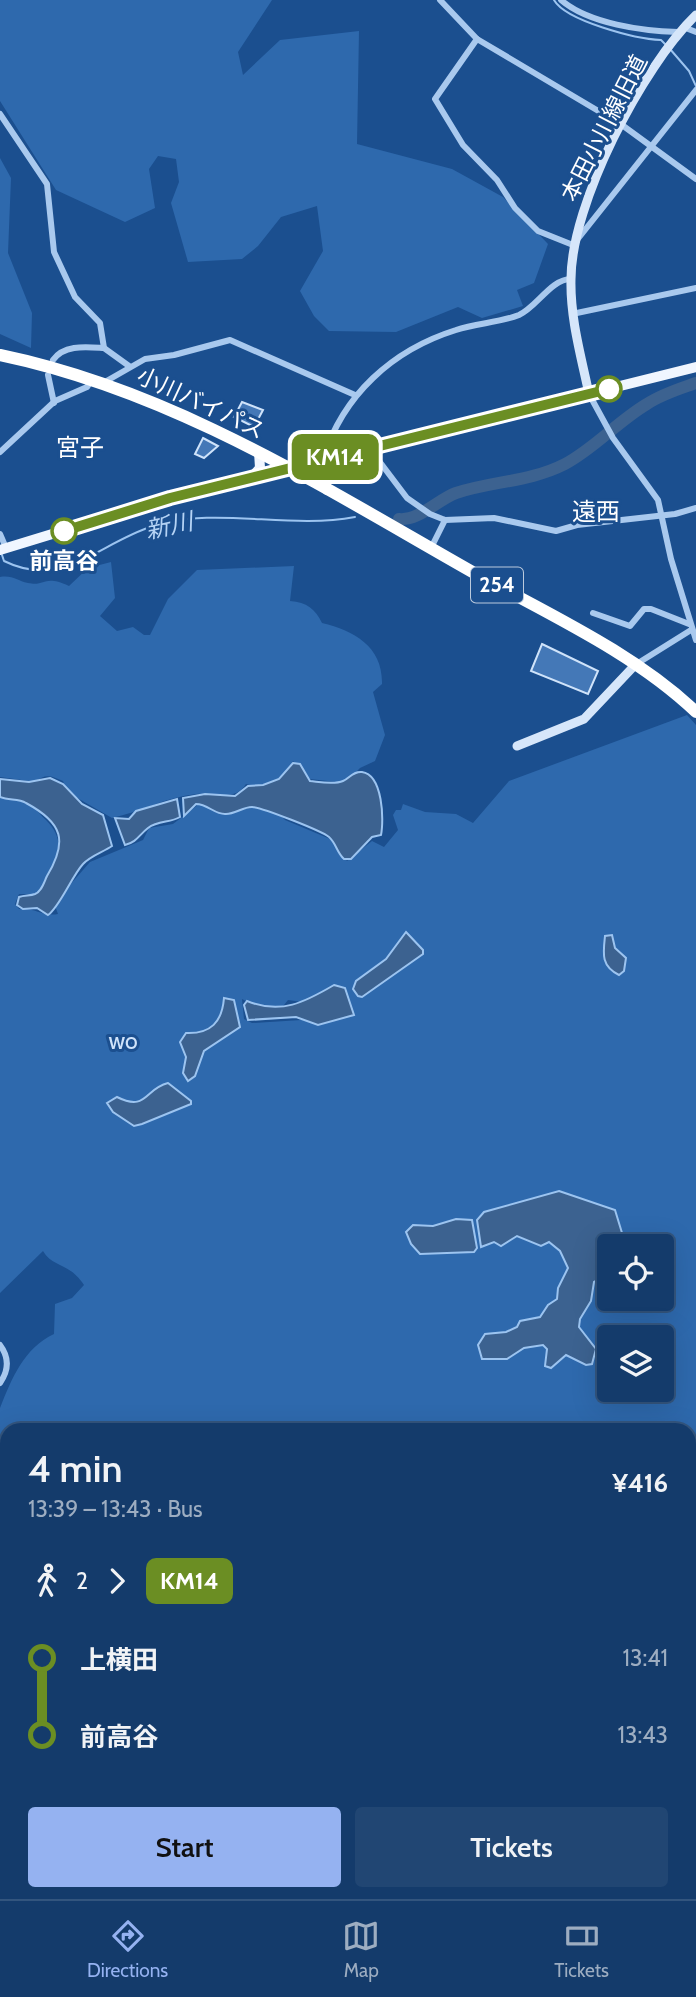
<!DOCTYPE html>
<html lang="en">
<head>
<meta charset="utf-8">
<style>
	:root { --surface:#143b6b; --page:#214673; --text:#f1f3f6; --muted:#9dadc1; --line:#33557e; --accent:#95b2f1 }
	body { margin:0; font-family:Cabin,"Noto Sans JP",sans-serif; background:var(--page); color:var(--text); height:100vh; display:flex; flex-direction:column; font-size:26px; white-space:nowrap }
	* { box-sizing:border-box; margin:0 }
	p { font-size:23px; color:var(--muted) }
	.icon { flex:none; width:38px; height:38px; fill:none; stroke:currentColor; stroke-width:2; stroke-linecap:round; stroke-linejoin:round }
	.map { position:relative; flex:1; overflow:hidden }
	.details { position:absolute; left:0px; top:1423px; width:696px; height:478px; display:flex; flex-direction:column; background:var(--surface); border-radius:21px 21px 0 0; box-shadow:0 7px 28px #0002,0 0 0 2px var(--line) }
	.details>* { flex:none }
	.badge { padding:0 14px; border-radius:10px; font-size:24px; line-height:46px }
	.controls { position:absolute; left:597px; top:1234px; display:grid; gap:14px }
	.controls a { display:grid; place-items:center; width:77px; height:77px; border-radius:7px; background:var(--surface); box-shadow:0 7px 28px #0002,0 0 0 2px var(--line); font-size:35px }
	.map>.badge { position:absolute; translate:-50% -50%; box-shadow:0 0 0 4px #fff }
	.legs { display:flex; align-items:center; gap:10px; height:77px; padding:0 28px; font-size:23px }
	.legs p { margin-inline-start:auto }
	.head { display:flex; align-items:center; justify-content:space-between; height:119px; padding:0 28px }
	h1 { font-size:38px; font-weight:600; line-height:52px }
	.action { display:flex; gap:14px; margin-top:auto; padding:14px 28px }
	.action a { flex:1; height:80px; border-radius:7px; background:var(--accent); color:#111; font-size:28px; font-weight:600; line-height:80px; text-align:center }
	.action a+a { background:var(--page); color:var(--text) }
	ul { padding:0 28px; list-style:none }
	li { display:flex; align-items:center; gap:24px; height:77px; font-size:26px }
	li i { display:grid; place-items:center; width:10px; height:100%; margin:0 9px; background:currentColor }
	li i::after { content:''; width:18px; height:18px; margin:-9px; border:5px solid; border-radius:50%; background:var(--surface) }
	li p { margin-inline-start:auto }
	li:first-child i { background:linear-gradient(#0000 50%,currentColor 0) }
	li:last-child i { background:linear-gradient(currentColor 50%,#0000 0) }
	.dock { display:flex; justify-content:space-around; align-items:center; height:98px; border-top:2px solid var(--line); background:var(--surface); font-size:19px; color:var(--muted) }
	.dock a { display:grid; justify-items:center; gap:4px }
	.dock .selected { color:var(--accent) }
	.map>svg:first-child { display:block }
</style>
</head>
<body>
<div class="map">
<svg width="696" height="1899" viewBox="0 0 696 1899">
	<rect width="100%" height="100%" fill="#1b4f8f"/>
	<g fill="#2e69ad" fill-rule="evenodd">
		<polygon points="0,0 272,0 238,52 243,75 280,40 359,31 357,144 452,169 503,197 548,244 534,283 517,290 523,306 482,318 458,307 396,332 329,331 314,316 300,291 323,251 317,206 281,217 258,246 242,259 188,262 171,203 179,182 176,159 158,156 149,169 155,208 125,222 56,190 0,101"/>
		<polygon points="0,158 11,178 8,253 32,313 31,348 0,334"/>
		<path d="M111,562L115,598L100,616L117,631L133,627L144,635H150L168,599L197,570L294,566L290,601C307,602 315,609 322,623C355,631 383,647 382,684L373,692L385,735L375,761L360,768L345,783L310,779L293,761L287,775L262,788L246,784C235,802 214,792 196,794C166,797 140,812 112,818L67,792L63,781C52,776 45,773 36,782L0,777V577C13,575 17,581 28,583C46,587 43,574 69,586L88,568Z"/>
		<path d="M687,715L696,725V1572L690,1570V1430H7V1894H690V1673L696,1677V1899H0V1408C12,1378 24,1348 54,1334L55,1304L72,1298L84,1285C69,1262 53,1268 43,1251L0,1293V795C9,802 22,799 30,804C36,808 41,816 46,820C74,849 47,863 40,894H19L15,904L19,909C34,907 43,917 58,914L54,903L90,862L143,840L149,828L173,824L203,801L222,813L263,806L276,810L285,820L330,839L347,861L372,841L384,847L398,830L393,815L396,810H401L403,804L425,812L456,814L473,823L509,781ZM322,996L301,1020L252,1023L244,1019L242,999L263,1010H280L288,1000L302,1002ZM609,1246H662V1298H609ZM609,1337H662V1390H609Z"/>
	</g>
	<g fill="#3c6290" stroke="#9cc4f0" stroke-width="2">
		<path d="M293,763L300,764L310,781C320,782 334,785 343,781C350,778 353,771 362,772C383,775 384,820 381,835L372,837L351,859H344C337,853 336,843 329,837C322,831 261,807 252,807C243,807 235,814 226,814C215,815 208,804 196,804L184,816L183,798L205,794L235,796L248,786L263,785L279,779Z"/>
		<path d="M50,778L63,784L82,804L103,815L112,846C103,852 90,856 83,864C72,876 59,908 48,915L37,908L23,909L17,905L19,897C25,895 30,896 35,894C42,891 44,882 47,876C68,841 63,823 26,803C18,798 9,801 0,797V779L29,782Z"/>
		<path d="M177,799L180,817C170,823 158,820 148,828C139,835 137,842 125,845L115,818L129,819L136,811Z"/>
		<polygon points="406,932 423,950 423,954 362,997 358,996 353,989 356,981 386,959"/>
		<path d="M612,935L615,948L626,958L624,971L619,975C601,966 603,954 605,936Z"/>
		<path d="M334,985L345,988L354,1015L318,1025L296,1017L248,1020L244,1005L247,1001C281,1015 305,1002 334,985Z"/>
		<path d="M224,998L234,1000L240,1027L204,1051L195,1076L188,1081L183,1073L186,1057L180,1042L186,1033C211,1034 222,1022 224,998Z"/>
		<path d="M168,1083L191,1101V1104L142,1124L134,1126L113,1112L107,1103L117,1097C147,1112 144,1089 168,1083Z"/>
		<polygon points="559,1191 615,1210 626,1246 609,1246 609,1274 594,1282 591,1301 580,1319 579,1327 596,1349 592,1364 586,1365 566,1355 551,1368 545,1366 547,1349 543,1345 524,1348 507,1359 482,1359 478,1345 485,1334 506,1332 517,1327 520,1321 540,1317 548,1305 557,1299 558,1288 568,1268 560,1251 549,1242 541,1246 517,1236 501,1246 494,1242 481,1247 477,1220 484,1212"/>
		<polygon points="456,1219 472,1220 477,1248 474,1252 420,1254 411,1244 406,1232 413,1225 433,1226"/>
	</g>
	<g fill="none" stroke-linecap="round" stroke-linejoin="round">
		<g stroke="#9cc4f0" stroke-width="2">
			<path d="M554,0C566,21 636,39 661,40L666,45"/>
			<polyline points="670,49 689,71 696,86"/>
			<path d="M2,555L4,561C63,590 97,544 153,526C218,506 287,530 355,517"/>
		</g>
		<path stroke="#3c6290" stroke-width="12" d="M399,519C419,521 437,500 456,493C492,481 530,482 565,464C595,448 618,421 647,404C662,394 679,389 696,383"/>
	</g>
	<g fill="#4478b7" stroke="#cfe3fa" stroke-width="2">
		<polygon points="242,402 263,410 254,427 234,417"/>
		<polygon points="203,438 218,446 204,458 195,454"/>
		<polygon points="542,644 598,671 588,694 531,671"/>
	</g>
	<g fill="none" stroke-linecap="round" stroke-linejoin="round">
		<g stroke="#a9c9ee" stroke-width="6">
			<polyline points="440,0 477,39 622,125 696,179"/>
			<path d="M561,0C589,24 643,31 678,32"/>
			<polyline points="683,27 696,32"/>
			<polyline points="477,39 435,99 463,145 497,180 515,208 538,231 573,245 696,90"/>
			<polyline points="0,114 47,184 54,252 75,297 100,323 104,348 129,366"/>
			<polyline points="572,314 696,288"/>
			<path d="M53,360C64,344 87,347 104,348"/>
			<polyline points="48,375 54,403"/>
			<polyline points="103,383 145,359 174,355 230,340 355,395"/>
			<polyline points="589,394 613,438 658,500 671,559 696,640"/>
			<polyline points="370,449 407,498 430,514 445,520 494,518 556,531 577,525 675,514 696,508"/>
			<polyline points="0,452 55,401 87,387 91,381"/>
			<path d="M323,459C343,395 392,350 456,330C476,323 499,323 519,315C537,307 551,279 571,279"/>
			<polyline points="0,534 6,548"/>
			<polyline points="431,548 445,520"/>
			<polyline points="593,613 630,626 644,609 651,609 689,624"/>
			<polyline points="635,665 691,630"/>
			<path d="M0,1345C9,1357 9,1370 0,1383"/>
		</g>
		<g stroke="#d6e6fa" stroke-width="9">
			<path d="M589,394C581,356 570,318 571,279C571,204 642,67 696,15"/>
			<polyline points="517,746 584,719 635,665"/>
		</g>
		<g stroke="#f0f6ff" stroke-width="10">
			<polyline points="251,478 260,468 259,452"/>
			<polyline points="327,490 323,475 336,457"/>
			<polyline points="0,550 170,498 696,367"/>
		</g>
		<path stroke="#fff" stroke-width="12" d="M0,355C174,391 324,488 476,574C550,615 634,653 696,712"/>
	</g>
	<g fill="none" stroke-linecap="round" stroke-linejoin="round">
		<g stroke="#fff" stroke-width="16">
			<polyline id="line-1" points="64,531 170,498 609,389"/>
		</g>
		<use href="#line-1" stroke="#6b8e23" stroke-width="10"/>
	</g>
	<g fill="#fff" stroke="#6b8e23" stroke-width="3.5">
		<circle cx="609" cy="389" r="12"/>
		<circle cx="64" cy="531" r="12"/>
	</g>
	<g text-anchor="middle" stroke-width="6" stroke-linejoin="round" paint-order="stroke">
		<rect fill="#1b4f8f" stroke="#bbcadd" stroke-width="2" x="471" y="567.5" width="52" height="35" rx="5"/>
		<g font-size="21" font-weight="bold" fill="#fff">
			<text x="497" y="592">254</text>
		</g>
		<g font-size="23" fill="#fff" stroke="#1b4f8f">
			<text transform="translate(604 128) rotate(-63)" y="8">本田小川線旧道</text>
			<text transform="translate(201 403) rotate(25)" y="8">小川バイパス</text>
		</g>
		<g font-size="23" font-weight="bold" fill="#fff" stroke="#1b4f8f">
			<text x="64" y="569">前高谷</text>
		</g>
		<g font-size="23" fill="#cfe3fa" stroke="#1b4f8f">
			<text x="123" y="1049">wo</text>
		</g>
		<g font-size="24" fill="#fff" stroke="#1b4f8f">
			<text x="80" y="456">宮子</text>
			<text x="596" y="520">遠西</text>
		</g>
		<g font-size="24" font-style="italic" fill="#b5d3f5" stroke="#1b4f8f">
			<text transform="translate(169 526) rotate(-12)" y="8">新川</text>
		</g>
	</g>
</svg>
<div class="controls">
<a><svg class="icon" aria-label="locate" viewBox="0 0 24 24"><circle cx="12" cy="12" r="6"/><path d="M12 2v4M12 18v4M2 12h4M18 12h4"/></svg></a>
<a><svg class="icon" aria-label="layers" viewBox="0 0 24 24"><path d="M12 4l9 5-9 5-9-5zM3 14l9 5 9-5"/></svg></a>
</div>
<b class="badge" style="left:335px;top:457px;background:#6b8e23;color:#fff">KM14</b>
<section class="details">
<div class="head"><div><h1>4 min</h1><p>13:39 – 13:43 · Bus</p></div><b>¥416</b></div>
<div class="legs"><svg class="icon" aria-label="walk" viewBox="0 0 24 24"><circle cx="13" cy="4" r="2"/><path d="M13 8l-2 6 4 7M11 14l-3 7M7 12l3-4h3l4 4"/></svg>2<svg class="icon" aria-label="forward" viewBox="0 0 24 24"><path d="M9 5l7 7-7 7"/></svg><b class="badge" style="background:#6b8e23;color:#fff">KM14</b></div>
<ul>
<li><i style="color:#6b8e23"></i><b>上横田</b><p>13:41</p></li>
<li><i style="color:#6b8e23"></i><b>前高谷</b><p>13:43</p></li>
</ul>
<div class="action"><a>Start</a><a>Tickets</a></div>
</section>
</div>
<nav class="dock">
<a class="selected"><svg class="icon" aria-label="directions" viewBox="0 0 24 24"><path d="M12 3l9 9-9 9-9-9zM9 14v-3h6M13 9l2 2-2 2"/></svg>Directions</a>
<a><svg class="icon" aria-label="map" viewBox="0 0 24 24"><path d="M3 6l6-2 6 2 6-2v14l-6 2-6-2-6 2zM9 4v14M15 6v14"/></svg>Map</a>
<a><svg class="icon" aria-label="tickets" viewBox="0 0 24 24"><path d="M3 7h18v10H3zM15 7v10"/></svg>Tickets</a>
</nav>
</body>
</html>
